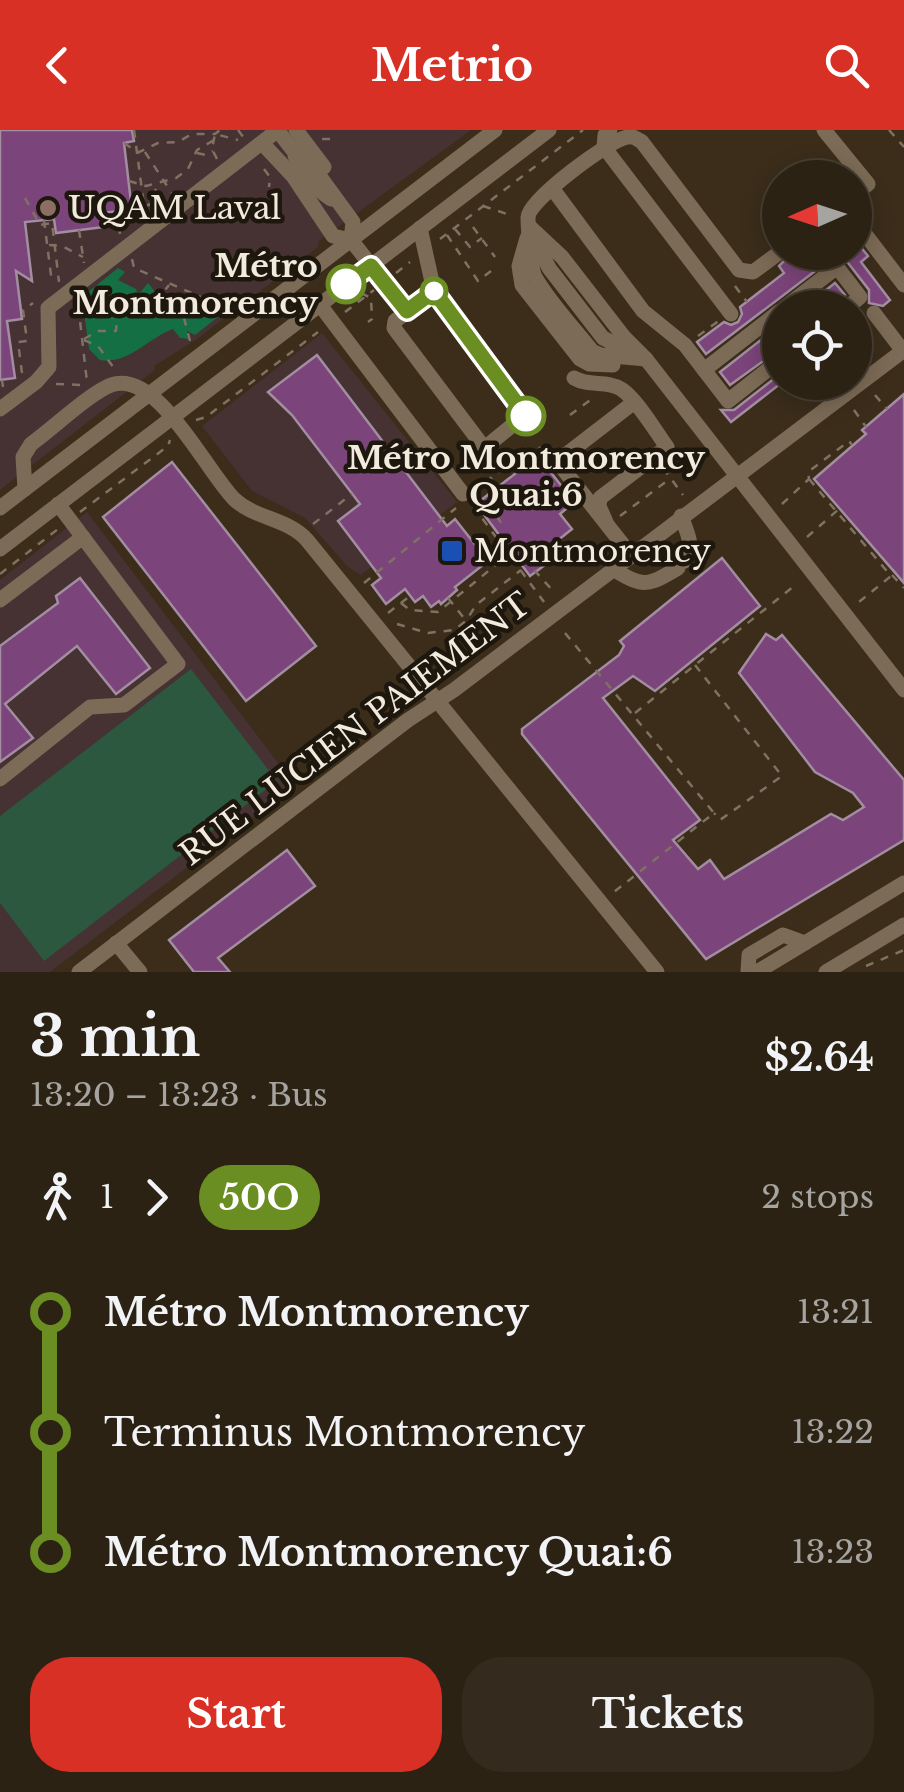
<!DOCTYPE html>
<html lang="en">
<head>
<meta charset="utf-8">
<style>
	:root { --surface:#2c2214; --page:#342a1d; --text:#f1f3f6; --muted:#a6a4a0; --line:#483f34; --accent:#d93025 }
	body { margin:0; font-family:"Libre Baskerville",serif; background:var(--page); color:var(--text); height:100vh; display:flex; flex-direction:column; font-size:38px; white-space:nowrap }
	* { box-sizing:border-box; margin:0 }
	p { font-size:32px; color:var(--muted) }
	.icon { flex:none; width:55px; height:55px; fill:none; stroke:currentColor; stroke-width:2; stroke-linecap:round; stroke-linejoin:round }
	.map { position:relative; height:842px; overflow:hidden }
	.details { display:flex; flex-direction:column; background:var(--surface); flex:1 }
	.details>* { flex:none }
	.badge { padding:0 20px; border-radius:32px; font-size:35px; line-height:65px }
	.needle { width:65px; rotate:267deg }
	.buttons { position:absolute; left:762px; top:30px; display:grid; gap:20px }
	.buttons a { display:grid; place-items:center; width:110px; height:110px; border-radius:50%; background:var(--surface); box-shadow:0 5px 25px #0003,0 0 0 2px var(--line); font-size:50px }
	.map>.badge { position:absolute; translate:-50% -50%; box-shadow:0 0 0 5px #fff }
	.legs { display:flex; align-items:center; gap:15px; height:110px; padding:0 30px; font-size:32px }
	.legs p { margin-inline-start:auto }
	.summary { display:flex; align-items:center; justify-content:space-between; height:170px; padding:0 30px }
	h1 { font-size:55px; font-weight:700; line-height:75px }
	.action { display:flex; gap:20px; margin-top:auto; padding:20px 30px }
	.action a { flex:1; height:115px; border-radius:40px; background:var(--accent); color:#fff; font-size:40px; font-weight:700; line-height:115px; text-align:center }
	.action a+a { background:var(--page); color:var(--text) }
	ul { padding:0 30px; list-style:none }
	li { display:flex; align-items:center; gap:35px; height:120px; font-size:38px }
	li i { display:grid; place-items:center; width:15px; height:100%; margin:0 12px; background:currentColor }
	li i::after { content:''; width:25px; height:25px; margin:-12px; border:8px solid; border-radius:50%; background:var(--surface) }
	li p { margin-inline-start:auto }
	li:first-child i { background:linear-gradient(#0000 50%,currentColor 0) }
	li:last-child i { background:linear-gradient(currentColor 50%,#0000 0) }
	header { display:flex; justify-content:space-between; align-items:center; height:130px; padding:0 30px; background:var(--accent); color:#fff; font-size:45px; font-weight:700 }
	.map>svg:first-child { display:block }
</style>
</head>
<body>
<header><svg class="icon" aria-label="back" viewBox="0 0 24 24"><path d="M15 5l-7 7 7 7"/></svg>Metrio<svg class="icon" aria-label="search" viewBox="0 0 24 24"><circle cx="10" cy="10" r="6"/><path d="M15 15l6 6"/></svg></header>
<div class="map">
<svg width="904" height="842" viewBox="0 0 904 842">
	<rect width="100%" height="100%" fill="#3b2d1a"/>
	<g fill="#463133">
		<polygon points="0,0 471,0 319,111 318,117 197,209 154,236 155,240 0,360"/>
		<polygon points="322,203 457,372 361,445 348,437 305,388 252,361 202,296"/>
		<polygon points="87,382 295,655 50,842 0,842 0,450"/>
	</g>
	<polygon fill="#2c583f" points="191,539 277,651 44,831 0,773 0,686"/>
	<path fill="#156f45" d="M118,138L125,142L118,150L136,159L138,165L148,153L156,163H169L168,177L176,179L186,175L211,179L218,187L195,205L187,201L188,209L180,208L173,199C148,208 128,235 100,230L89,219L82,167Z"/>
	<g fill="#7b447a" stroke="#a28da1" stroke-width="2.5">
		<polygon points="0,0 132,0 134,11 124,13 131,72 126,80 102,83 104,97 56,103 54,89 25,92 32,151 16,141 22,189 7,191 15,248 0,250"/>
		<polygon points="855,110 868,126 861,132 890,170 883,176 869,173 869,160 845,129 835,126 706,224 697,212 724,192 731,195 738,192 742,184 740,177 784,143 779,136 793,122 800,131 812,122 855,122"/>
		<polygon points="835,153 845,165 836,178 803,178"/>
		<polygon points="780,195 780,219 730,255 720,242"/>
		<polygon points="317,225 447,396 455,389 488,431 455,457 457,460 441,474 439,471 431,477 423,466 415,472 405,459 386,474 372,455 381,448 338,391 360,374 292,285 268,262"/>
		<polygon points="780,244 780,254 731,292 721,280 734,280"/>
		<polygon points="904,264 904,453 814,349 866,304 862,300"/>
		<polygon points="538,326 574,372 560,384 572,399 542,423 549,432 530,446 476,374"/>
		<polygon points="172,332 316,516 246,571 103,387"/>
		<polygon points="722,428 760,476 655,561 633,546 603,568 700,690 673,710 698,739 710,730 724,749 831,684 843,690 864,677 853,663 815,642 739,543 766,504 776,510 782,505 904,650 904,710 706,829 522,604 522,599 619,525 624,516 620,511"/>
		<polygon points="80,448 150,538 116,564 77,516 5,574 33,608 0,632 0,516 58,473 56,466"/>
		<polygon points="287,720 315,756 218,828 230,842 194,842 169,810"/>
	</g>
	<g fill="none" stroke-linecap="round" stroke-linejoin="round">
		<g stroke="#7f7262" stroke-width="2.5" stroke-dasharray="8 8" stroke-linecap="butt">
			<polyline points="134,0 145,83"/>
			<polyline points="238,0 244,8"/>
			<polyline points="889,0 904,17"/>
			<polyline points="322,9 335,9"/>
			<polyline points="124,13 134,20"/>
			<polyline points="145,22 173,65"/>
			<polyline points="137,23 158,13 178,12 192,4 215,4 220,0"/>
			<polyline points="197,23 206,25 213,21"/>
			<polyline points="217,29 212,19 215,4 238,10"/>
			<polyline points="264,39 270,47 269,57"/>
			<polyline points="129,51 146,56 176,48 188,39 197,20 214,10"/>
			<polyline points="25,68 40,95 52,93 59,152"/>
			<polyline points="130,76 137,88"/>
			<polyline points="483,76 513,86"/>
			<polyline points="44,90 52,153"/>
			<polyline points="473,97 495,127"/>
			<polyline points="455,99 470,117 482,108"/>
			<polyline points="79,100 84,133"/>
			<polyline points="120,104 117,83 149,75 158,54"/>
			<polyline points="447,105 478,151 491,141"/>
			<polyline points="440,109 583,0"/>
			<polyline points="49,115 62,116 83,127"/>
			<polyline points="132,129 134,138 233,181"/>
			<polyline points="396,143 410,132"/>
			<polyline points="735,156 747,172"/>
			<polyline points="102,157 111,169 127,179 143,172 156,172 169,155"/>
			<polyline points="361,163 371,168 372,189 368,192"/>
			<polyline points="138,176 152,187 156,175"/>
			<polyline points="76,177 79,182 87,252"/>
			<polyline points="345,182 374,160"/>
			<polyline points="698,206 720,190"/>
			<polyline points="84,209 98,201 116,201 118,176"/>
			<polyline points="84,210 98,216 116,241"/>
			<polyline points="190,211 184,188 202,182 208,172"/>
			<polyline points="22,243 18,212 27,211 23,180 33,173"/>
			<polyline points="2,250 3,257"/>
			<polyline points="56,254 83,255"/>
			<polyline points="875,265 887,279"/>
			<polyline points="854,280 866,297"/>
			<polyline points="570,285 593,268"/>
			<polyline points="196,290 206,287 318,202"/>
			<polyline points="539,317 546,326"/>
			<polyline points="526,328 530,332"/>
			<polyline points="663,338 683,365"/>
			<polyline points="809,349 891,446 859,472"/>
			<polyline points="551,351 555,355"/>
			<polyline points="561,365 563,368"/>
			<polyline points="482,374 500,362 490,347"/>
			<polyline points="782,374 809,349 808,342 849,311 852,315"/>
			<polyline points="473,376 544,472"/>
			<polyline points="484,377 495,366"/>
			<polyline points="80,382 168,316 170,310"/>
			<polyline points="497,386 501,393"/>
			<polyline points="620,386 671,348"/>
			<polyline points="313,394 352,364"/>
			<polyline points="807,407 839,379"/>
			<polyline points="534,440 555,463"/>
			<polyline points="0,444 58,399"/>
			<polyline points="892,445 904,458"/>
			<polyline points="364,453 456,378"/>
			<polyline points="448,468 486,516"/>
			<polyline points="401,473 410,480 438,482 507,426"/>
			<polyline points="388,483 410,466"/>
			<polyline points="397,494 428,503 454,500 466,491 476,475 521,440"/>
			<polyline points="565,503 714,683 614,762"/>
			<polyline points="695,535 782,646 720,690 714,683"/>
			<polyline points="635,583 794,456"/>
			<polyline points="866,836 904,820"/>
		</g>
		<g stroke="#7c6b56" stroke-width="15">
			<polyline points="296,0 324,37"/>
			<polyline points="610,0 605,5 604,17 731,184"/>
			<polyline points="824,0 868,54 855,64"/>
			<polyline points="278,1 292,19 310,33 353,92 351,110 407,181"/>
			<polyline points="262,13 293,46 333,106 351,110"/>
			<polyline points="295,26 313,56 331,69"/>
			<polyline points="552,58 643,181 685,215 728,271 780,230"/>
			<polyline points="855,91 904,155"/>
			<polyline points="420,98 434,161 526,284 487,316 482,315 394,198 395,191 434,161"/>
			<polyline points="531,98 562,127 624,207 646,229 904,560"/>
			<polyline points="527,108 519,136 522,155 580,229 589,234 613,235"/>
			<polyline points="536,112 549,138 603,208 633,223"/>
			<polyline points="320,175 463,364"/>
			<polyline points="784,178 837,137 860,167 847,178"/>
			<polyline points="874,183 903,221"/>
			<path d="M646,229L601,225L592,221C573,197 550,173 535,147C531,140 528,96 528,87C529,70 611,8 628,7C634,6 637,9 642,12L739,140L753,142L780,122"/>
			<polyline points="704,240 780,181"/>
			<path d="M574,248C589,257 607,250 621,259C636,268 656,302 667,317L600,368L599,376L606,392"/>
			<polyline points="0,279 36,252 49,237 48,178 278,0"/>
			<path d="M25,359L23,327L31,314C52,299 90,263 111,255C157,238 206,341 234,369C255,389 287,388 307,410L657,842"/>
			<polyline points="0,378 495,0"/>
			<path d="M681,386C687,402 695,416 685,431"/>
			<polyline points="0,419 549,0"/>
			<polyline points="631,425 560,335 563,327 633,273"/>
			<path d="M613,439C643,458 648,456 678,438"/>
			<polyline points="0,470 83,407"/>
			<polyline points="0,649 90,577 124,575 178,534 58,374"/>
			<polyline points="116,813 140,842"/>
			<polyline points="79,842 408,590 454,560 904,220"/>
			<polyline points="748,842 749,825 783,805 805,813"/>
			<polyline points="757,842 904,753"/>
			<polyline points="826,842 904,795"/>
		</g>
	</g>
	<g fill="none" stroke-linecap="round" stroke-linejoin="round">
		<g stroke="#fff" stroke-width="22">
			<polyline id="line-1" points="346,154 371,136 407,181 434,161 526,286"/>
		</g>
		<use href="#line-1" stroke="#6b8e23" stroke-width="15"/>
	</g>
	<circle fill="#8d6e63" stroke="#1d170e" stroke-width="4" cx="48" cy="78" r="10"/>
	<g fill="#fff" stroke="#6b8e23" stroke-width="5">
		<circle cx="346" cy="154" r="18"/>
		<circle cx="434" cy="161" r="12"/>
		<circle cx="526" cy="286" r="18"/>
	</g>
	<rect fill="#1a4fb4" stroke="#1d170e" stroke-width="4" x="440" y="409" width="24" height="24" rx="5"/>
	<g text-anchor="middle" stroke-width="9" stroke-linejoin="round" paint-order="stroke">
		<g font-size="32" fill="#f3eade" stroke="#1d170e" text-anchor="start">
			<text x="68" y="89">UQAM Laval</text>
			<text x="474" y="432">Montmorency</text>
		</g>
		<g font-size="32" font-weight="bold" fill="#f3eade" stroke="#1d170e" text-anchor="end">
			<text x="318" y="147">Métro<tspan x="318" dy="37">Montmorency</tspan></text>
			<text x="526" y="339" text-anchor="middle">Métro Montmorency<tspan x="526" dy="37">Quai:6</tspan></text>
		</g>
		<g font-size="32" fill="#f3eade" stroke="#1d170e">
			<text transform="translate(355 599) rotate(-37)" y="11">RUE LUCIEN PAIEMENT</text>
		</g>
	</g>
</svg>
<div class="buttons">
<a><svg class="needle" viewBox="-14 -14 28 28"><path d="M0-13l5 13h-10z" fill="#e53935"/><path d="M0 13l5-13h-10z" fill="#a6a4a0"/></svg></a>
<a><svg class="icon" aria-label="locate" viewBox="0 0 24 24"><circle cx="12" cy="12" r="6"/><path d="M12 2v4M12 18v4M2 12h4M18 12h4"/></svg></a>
</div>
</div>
<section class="details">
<div class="summary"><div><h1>3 min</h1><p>13:20 – 13:23 · Bus</p></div><b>$2.64</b></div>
<div class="legs"><svg class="icon" aria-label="walk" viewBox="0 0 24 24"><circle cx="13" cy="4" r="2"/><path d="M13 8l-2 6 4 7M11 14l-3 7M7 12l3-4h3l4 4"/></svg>1<svg class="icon" aria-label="forward" viewBox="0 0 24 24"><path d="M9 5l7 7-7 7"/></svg><b class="badge" style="background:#6b8e23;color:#fff">50O</b><p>2 stops</p></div>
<ul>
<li><i style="color:#6b8e23"></i><b>Métro Montmorency</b><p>13:21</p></li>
<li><i style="color:#6b8e23"></i><span>Terminus Montmorency</span><p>13:22</p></li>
<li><i style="color:#6b8e23"></i><b>Métro Montmorency Quai:6</b><p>13:23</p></li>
</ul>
<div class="action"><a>Start</a><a>Tickets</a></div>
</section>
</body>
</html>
